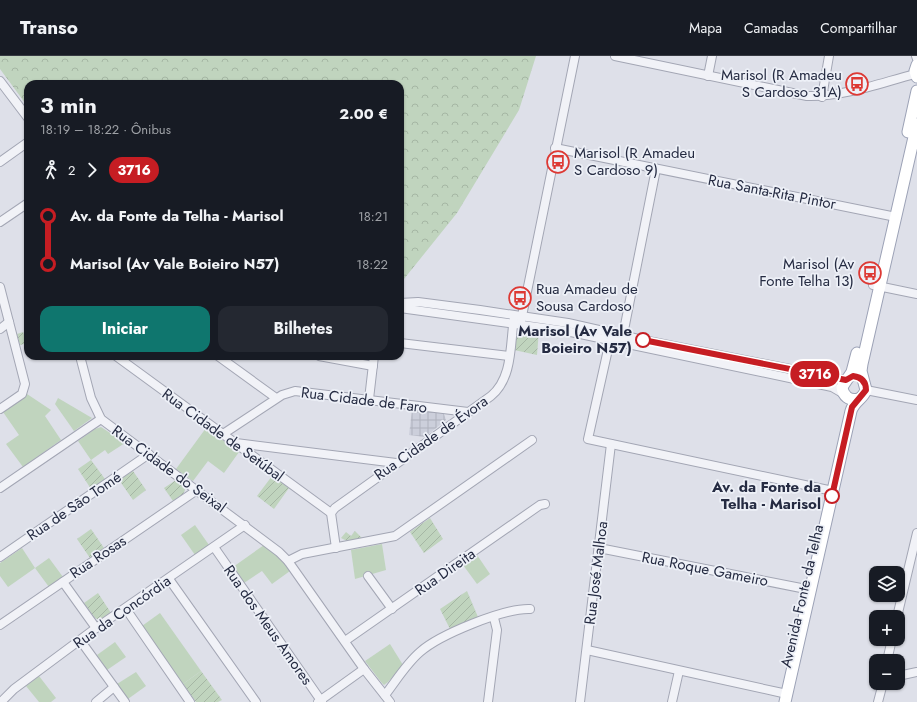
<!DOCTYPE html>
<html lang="pt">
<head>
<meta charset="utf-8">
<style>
	:root { --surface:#171b24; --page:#242831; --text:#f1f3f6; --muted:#9ea1a6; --line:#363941; --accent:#0f766e }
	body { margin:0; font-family:Jost,sans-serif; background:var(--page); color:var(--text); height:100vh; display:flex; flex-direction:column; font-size:15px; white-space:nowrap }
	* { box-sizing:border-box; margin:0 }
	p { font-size:13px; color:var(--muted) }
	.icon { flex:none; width:22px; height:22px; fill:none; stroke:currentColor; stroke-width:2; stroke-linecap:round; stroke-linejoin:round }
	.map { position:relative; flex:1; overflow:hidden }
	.drawer { position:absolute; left:24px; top:24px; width:380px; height:280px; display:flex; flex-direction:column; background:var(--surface); border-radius:12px; box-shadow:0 1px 3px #0004 }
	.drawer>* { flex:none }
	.badge { padding:0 8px; border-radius:13px; font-size:14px; line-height:26px }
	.fabs { position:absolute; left:869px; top:510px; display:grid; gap:8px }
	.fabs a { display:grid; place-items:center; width:36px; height:36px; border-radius:8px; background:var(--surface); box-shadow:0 1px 3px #0004; font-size:20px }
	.map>.badge { position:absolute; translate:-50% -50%; box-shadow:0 0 0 2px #fff }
	.legs { display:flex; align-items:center; gap:6px; height:44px; padding:0 16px; font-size:13px }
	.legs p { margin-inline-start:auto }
	.overview { display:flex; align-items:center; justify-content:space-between; height:68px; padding:0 16px }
	h1 { font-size:22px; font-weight:700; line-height:30px }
	.action { display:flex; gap:8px; margin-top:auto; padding:8px 16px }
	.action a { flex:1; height:46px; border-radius:12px; background:var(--accent); color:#fff; font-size:16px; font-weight:700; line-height:46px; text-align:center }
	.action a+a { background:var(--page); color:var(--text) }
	ul { padding:0 16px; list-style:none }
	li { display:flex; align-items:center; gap:14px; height:48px; font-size:15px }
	li i { display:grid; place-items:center; width:6px; height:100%; margin:0 5px; background:currentColor }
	li i::after { content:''; width:10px; height:10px; margin:-5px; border:3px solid; border-radius:50%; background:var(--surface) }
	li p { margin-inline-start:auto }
	li:first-child i { background:linear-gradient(#0000 50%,currentColor 0) }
	li:last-child i { background:linear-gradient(currentColor 50%,#0000 0) }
	header { display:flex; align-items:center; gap:24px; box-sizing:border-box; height:56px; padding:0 20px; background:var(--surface); border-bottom:1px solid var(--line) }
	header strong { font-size:19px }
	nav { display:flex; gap:22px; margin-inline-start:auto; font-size:14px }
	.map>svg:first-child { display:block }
</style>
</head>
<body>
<header>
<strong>Transo</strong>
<nav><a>Mapa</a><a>Camadas</a><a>Compartilhar</a></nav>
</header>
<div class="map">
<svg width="917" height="646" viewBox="0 0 917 646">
	<defs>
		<pattern id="industrial-grid" width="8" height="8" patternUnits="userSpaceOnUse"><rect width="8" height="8" fill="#cccfdb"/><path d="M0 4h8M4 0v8" fill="none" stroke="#afb2bd"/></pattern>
		<pattern id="forest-crowns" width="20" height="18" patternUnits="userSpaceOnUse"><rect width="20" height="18" fill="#c0d4be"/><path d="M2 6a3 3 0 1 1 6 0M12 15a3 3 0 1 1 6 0" fill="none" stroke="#a5b6a4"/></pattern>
		<pattern id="garden-furrows" width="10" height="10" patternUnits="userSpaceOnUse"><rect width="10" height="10" fill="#c0d4be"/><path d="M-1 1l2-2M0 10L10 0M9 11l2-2" fill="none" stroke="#a5b6a4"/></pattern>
	</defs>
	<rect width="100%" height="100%" fill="#dee0e9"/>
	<polygon fill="url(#industrial-grid)" points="412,353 444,358 446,364 425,381 409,379"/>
	<g fill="#c0d4be">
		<polygon points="27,338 51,354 45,360 61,384 23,411 6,388 19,379 3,356"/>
		<polygon points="58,342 92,362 74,375 55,348"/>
		<polygon points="101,371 125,387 108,398 105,394 91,404 78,385 95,373"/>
		<polygon points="206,372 239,396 224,417 208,405 193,425 176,413"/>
		<polygon points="195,469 209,489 195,499 181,479"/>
		<polygon points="382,488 386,514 355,523 351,494"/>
		<polygon points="264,489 281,503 290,515 272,528 262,515 244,527 233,511"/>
		<polygon points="22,492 35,512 49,502 63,521 49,531 35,512 8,531 0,520 0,507"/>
		<polygon points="477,499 490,518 477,528 463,509"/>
		<polygon points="160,557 201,615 183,628 142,570"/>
		<polygon points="115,586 126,601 107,614 97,599"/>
		<polygon points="390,588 403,609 388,626 384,629 381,626 365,605"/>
		<polygon points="136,616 146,630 128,643 117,628"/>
		<polygon points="39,620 56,642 51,646 39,646 26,630"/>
	</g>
	<polygon fill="url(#forest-crowns)" points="0,0 536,0 519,54 457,157 404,223 400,225 400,28 28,28 28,51 0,13"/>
	<g fill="url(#garden-furrows)">
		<polygon points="522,273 539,274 537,299 514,294 517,278"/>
		<polygon points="23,276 24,278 28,277 28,287 20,289 17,278"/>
		<polygon points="91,404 105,423 91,433 78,413"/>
		<polygon points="133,415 146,434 133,444 119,424"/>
		<polygon points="272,420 289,432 274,453 257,440"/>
		<polygon points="176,424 183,429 185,434 183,438 173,445 164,432"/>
		<polygon points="430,462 443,483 424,497 410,476"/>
		<polygon points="91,473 104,492 90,502 77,483"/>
		<polygon points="355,475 362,482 347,485 341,482 346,476 351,480"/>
		<polygon points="467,535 478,561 450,573 440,553"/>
		<polygon points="98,537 111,557 99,564 95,562 84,547"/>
		<polygon points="201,615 222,644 218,646 196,646 183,628"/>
	</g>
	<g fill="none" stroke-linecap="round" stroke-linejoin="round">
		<g stroke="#a3a6b4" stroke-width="10">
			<g id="minor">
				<path d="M615,0L807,40C844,41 880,27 915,18"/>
				<polyline points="916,0 917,3"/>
				<polyline points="708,20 712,0"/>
				<polyline points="0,25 28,62"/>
				<polyline points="822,41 829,0"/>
				<polyline points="555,92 896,161"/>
				<polyline points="0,106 28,86"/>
				<polyline points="0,166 28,147"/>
				<polyline points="873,229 917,238"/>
				<polyline points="0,231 25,328 22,338 0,353"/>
				<polyline points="400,247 418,246 480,254 568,267 643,284 846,324"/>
				<polyline points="400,252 566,275 832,331 844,338"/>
				<polyline points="521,265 575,0"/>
				<polyline points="0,273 9,266"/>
				<polyline points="611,280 588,383 833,435"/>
				<polyline points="622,284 656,113"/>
				<polyline points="400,287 509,300"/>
				<polyline points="80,300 91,342 101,363 279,496 288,505 364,613 390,646"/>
				<polyline points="116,300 331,457"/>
				<polyline points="218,300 276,342"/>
				<polyline points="319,300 373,310"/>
				<polyline points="866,334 917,344"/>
				<polyline points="369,343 374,300"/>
				<polyline points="223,378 282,339 295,335 468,356"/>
				<polyline points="236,387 396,407"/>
				<polyline points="0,432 101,363"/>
				<polyline points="214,491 322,646"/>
				<path d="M336,492L331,457L335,452L491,340C513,322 510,288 514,262"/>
				<polyline points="599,492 811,534"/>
				<polyline points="0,501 149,398"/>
				<polyline points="288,505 302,498 395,480 532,384"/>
				<polyline points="368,520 392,553"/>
				<polyline points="169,523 256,646"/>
				<polyline points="63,526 96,572"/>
				<polyline points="126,553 190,646"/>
				<polyline points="897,561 917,477"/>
				<polyline points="0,569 197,434"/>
				<polyline points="80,584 125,646"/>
				<polyline points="345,585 540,449 545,448"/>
				<polyline points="587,594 787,638"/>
				<polyline points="887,605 892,583"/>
				<polyline points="898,620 917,616"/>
				<path d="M385,639C396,625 406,608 420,596C439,579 504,552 530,553"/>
				<polyline points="1,646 14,633 96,572 245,469"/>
				<polyline points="96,646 114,631"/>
				<polyline points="318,646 364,613"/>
				<polyline points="488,646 497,574 494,562"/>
				<polyline points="580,646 611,388"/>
				<polyline points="672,646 679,615"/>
				<polyline points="878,646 883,627"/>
			</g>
		</g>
		<g stroke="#9ca2b6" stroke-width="13">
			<g id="major">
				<polyline points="917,9 915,15 917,21"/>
				<polyline points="908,76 917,35"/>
				<path d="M857,297L852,316L842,331C843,340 849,345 858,343"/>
				<path d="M785,646L851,355C854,345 863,343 866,334L861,315L862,308L917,68"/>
			</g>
		</g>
		<use href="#minor" stroke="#f1f2f7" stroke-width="8"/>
		<use href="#major" stroke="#fff" stroke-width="11"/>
	</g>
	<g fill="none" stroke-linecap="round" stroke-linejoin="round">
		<g stroke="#fff" stroke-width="9">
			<path id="line-1" d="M643,284L846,324L853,320C861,321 866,325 866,334L852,351L832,440"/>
		</g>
		<use href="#line-1" stroke="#c61d23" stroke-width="6"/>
	</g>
	<defs>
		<g id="bus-ring" transform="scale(1.15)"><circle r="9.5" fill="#edf0f7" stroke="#dd3934" stroke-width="1.5"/><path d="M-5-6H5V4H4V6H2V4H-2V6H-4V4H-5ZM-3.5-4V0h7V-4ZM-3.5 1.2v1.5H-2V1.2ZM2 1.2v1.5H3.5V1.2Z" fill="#dd3934"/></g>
	</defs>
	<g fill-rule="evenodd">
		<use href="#bus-ring" x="857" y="28"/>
		<use href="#bus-ring" x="558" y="106"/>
		<use href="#bus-ring" x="870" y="217"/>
		<use href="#bus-ring" x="520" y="242"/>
	</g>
	<g fill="#fff" stroke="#c61d23" stroke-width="2">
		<circle cx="643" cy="284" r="7"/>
		<circle cx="832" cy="440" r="7"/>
	</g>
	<g text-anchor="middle" stroke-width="3.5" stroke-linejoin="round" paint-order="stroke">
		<g font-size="15" fill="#252b42" stroke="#edf0f7" text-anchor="end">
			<text x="842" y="24">Marisol (R Amadeu<tspan x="842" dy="17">S Cardoso 31A)</tspan></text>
			<text x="574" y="102" text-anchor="start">Marisol (R Amadeu<tspan x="574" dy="17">S Cardoso 9)</tspan></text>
			<text x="854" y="213">Marisol (Av<tspan x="854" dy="17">Fonte Telha 13)</tspan></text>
			<text x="536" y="238" text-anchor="start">Rua Amadeu de<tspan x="536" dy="17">Sousa Cardoso</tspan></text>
		</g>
		<g font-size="15" fill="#252b42" stroke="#edf0f7">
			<text transform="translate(772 136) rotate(11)" y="5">Rua Santa-Rita Pintor</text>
			<text transform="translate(364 344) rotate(7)" y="5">Rua Cidade de Faro</text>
			<text transform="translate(223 379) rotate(36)" y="5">Rua Cidade de Setúbal</text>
			<text transform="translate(431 382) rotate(-35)" y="5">Rua Cidade de Évora</text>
			<text transform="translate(169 413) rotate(36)" y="5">Rua Cidade do Seixal</text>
			<text transform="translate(74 450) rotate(-34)" y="5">Rua de São Tomé</text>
			<text transform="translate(98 501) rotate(-34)" y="5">Rua Rosas</text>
			<text transform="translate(705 513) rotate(11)" y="5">Rua Roque Gameiro</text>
			<text transform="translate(445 516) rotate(-35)" y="5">Rua Direita</text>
			<text transform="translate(596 517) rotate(-83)" y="5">Rua José Malhoa</text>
			<text transform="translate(802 540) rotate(-77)" y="5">Avenida Fonte da Telha</text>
			<text transform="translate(122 556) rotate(-35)" y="5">Rua da Concórdia</text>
			<text transform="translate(268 569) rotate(55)" y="5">Rua dos Meus Amores</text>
		</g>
		<g font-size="15" font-weight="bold" fill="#252b42" stroke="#edf0f7" text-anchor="end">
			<text x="632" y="280">Marisol (Av Vale<tspan x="632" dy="17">Boieiro N57)</tspan></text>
			<text x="821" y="436">Av. da Fonte da<tspan x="821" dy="17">Telha - Marisol</tspan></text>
		</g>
	</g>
</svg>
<div class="fabs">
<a><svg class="icon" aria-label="layers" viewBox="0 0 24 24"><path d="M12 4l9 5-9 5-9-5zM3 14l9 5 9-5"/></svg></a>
<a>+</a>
<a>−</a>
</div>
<b class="badge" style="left:815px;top:318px;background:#c61d23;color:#fff">3716</b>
<section class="drawer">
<div class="overview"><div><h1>3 min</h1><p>18:19 – 18:22 · Ônibus</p></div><b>2.00 €</b></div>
<div class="legs"><svg class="icon" aria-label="walk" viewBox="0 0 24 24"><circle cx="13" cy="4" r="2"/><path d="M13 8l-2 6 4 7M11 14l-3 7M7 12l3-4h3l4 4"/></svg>2<svg class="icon" aria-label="forward" viewBox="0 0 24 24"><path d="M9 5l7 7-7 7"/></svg><b class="badge" style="background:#c61d23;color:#fff">3716</b></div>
<ul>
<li><i style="color:#c61d23"></i><b>Av. da Fonte da Telha - Marisol</b><p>18:21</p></li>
<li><i style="color:#c61d23"></i><b>Marisol (Av Vale Boieiro N57)</b><p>18:22</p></li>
</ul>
<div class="action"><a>Iniciar</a><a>Bilhetes</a></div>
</section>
</div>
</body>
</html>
